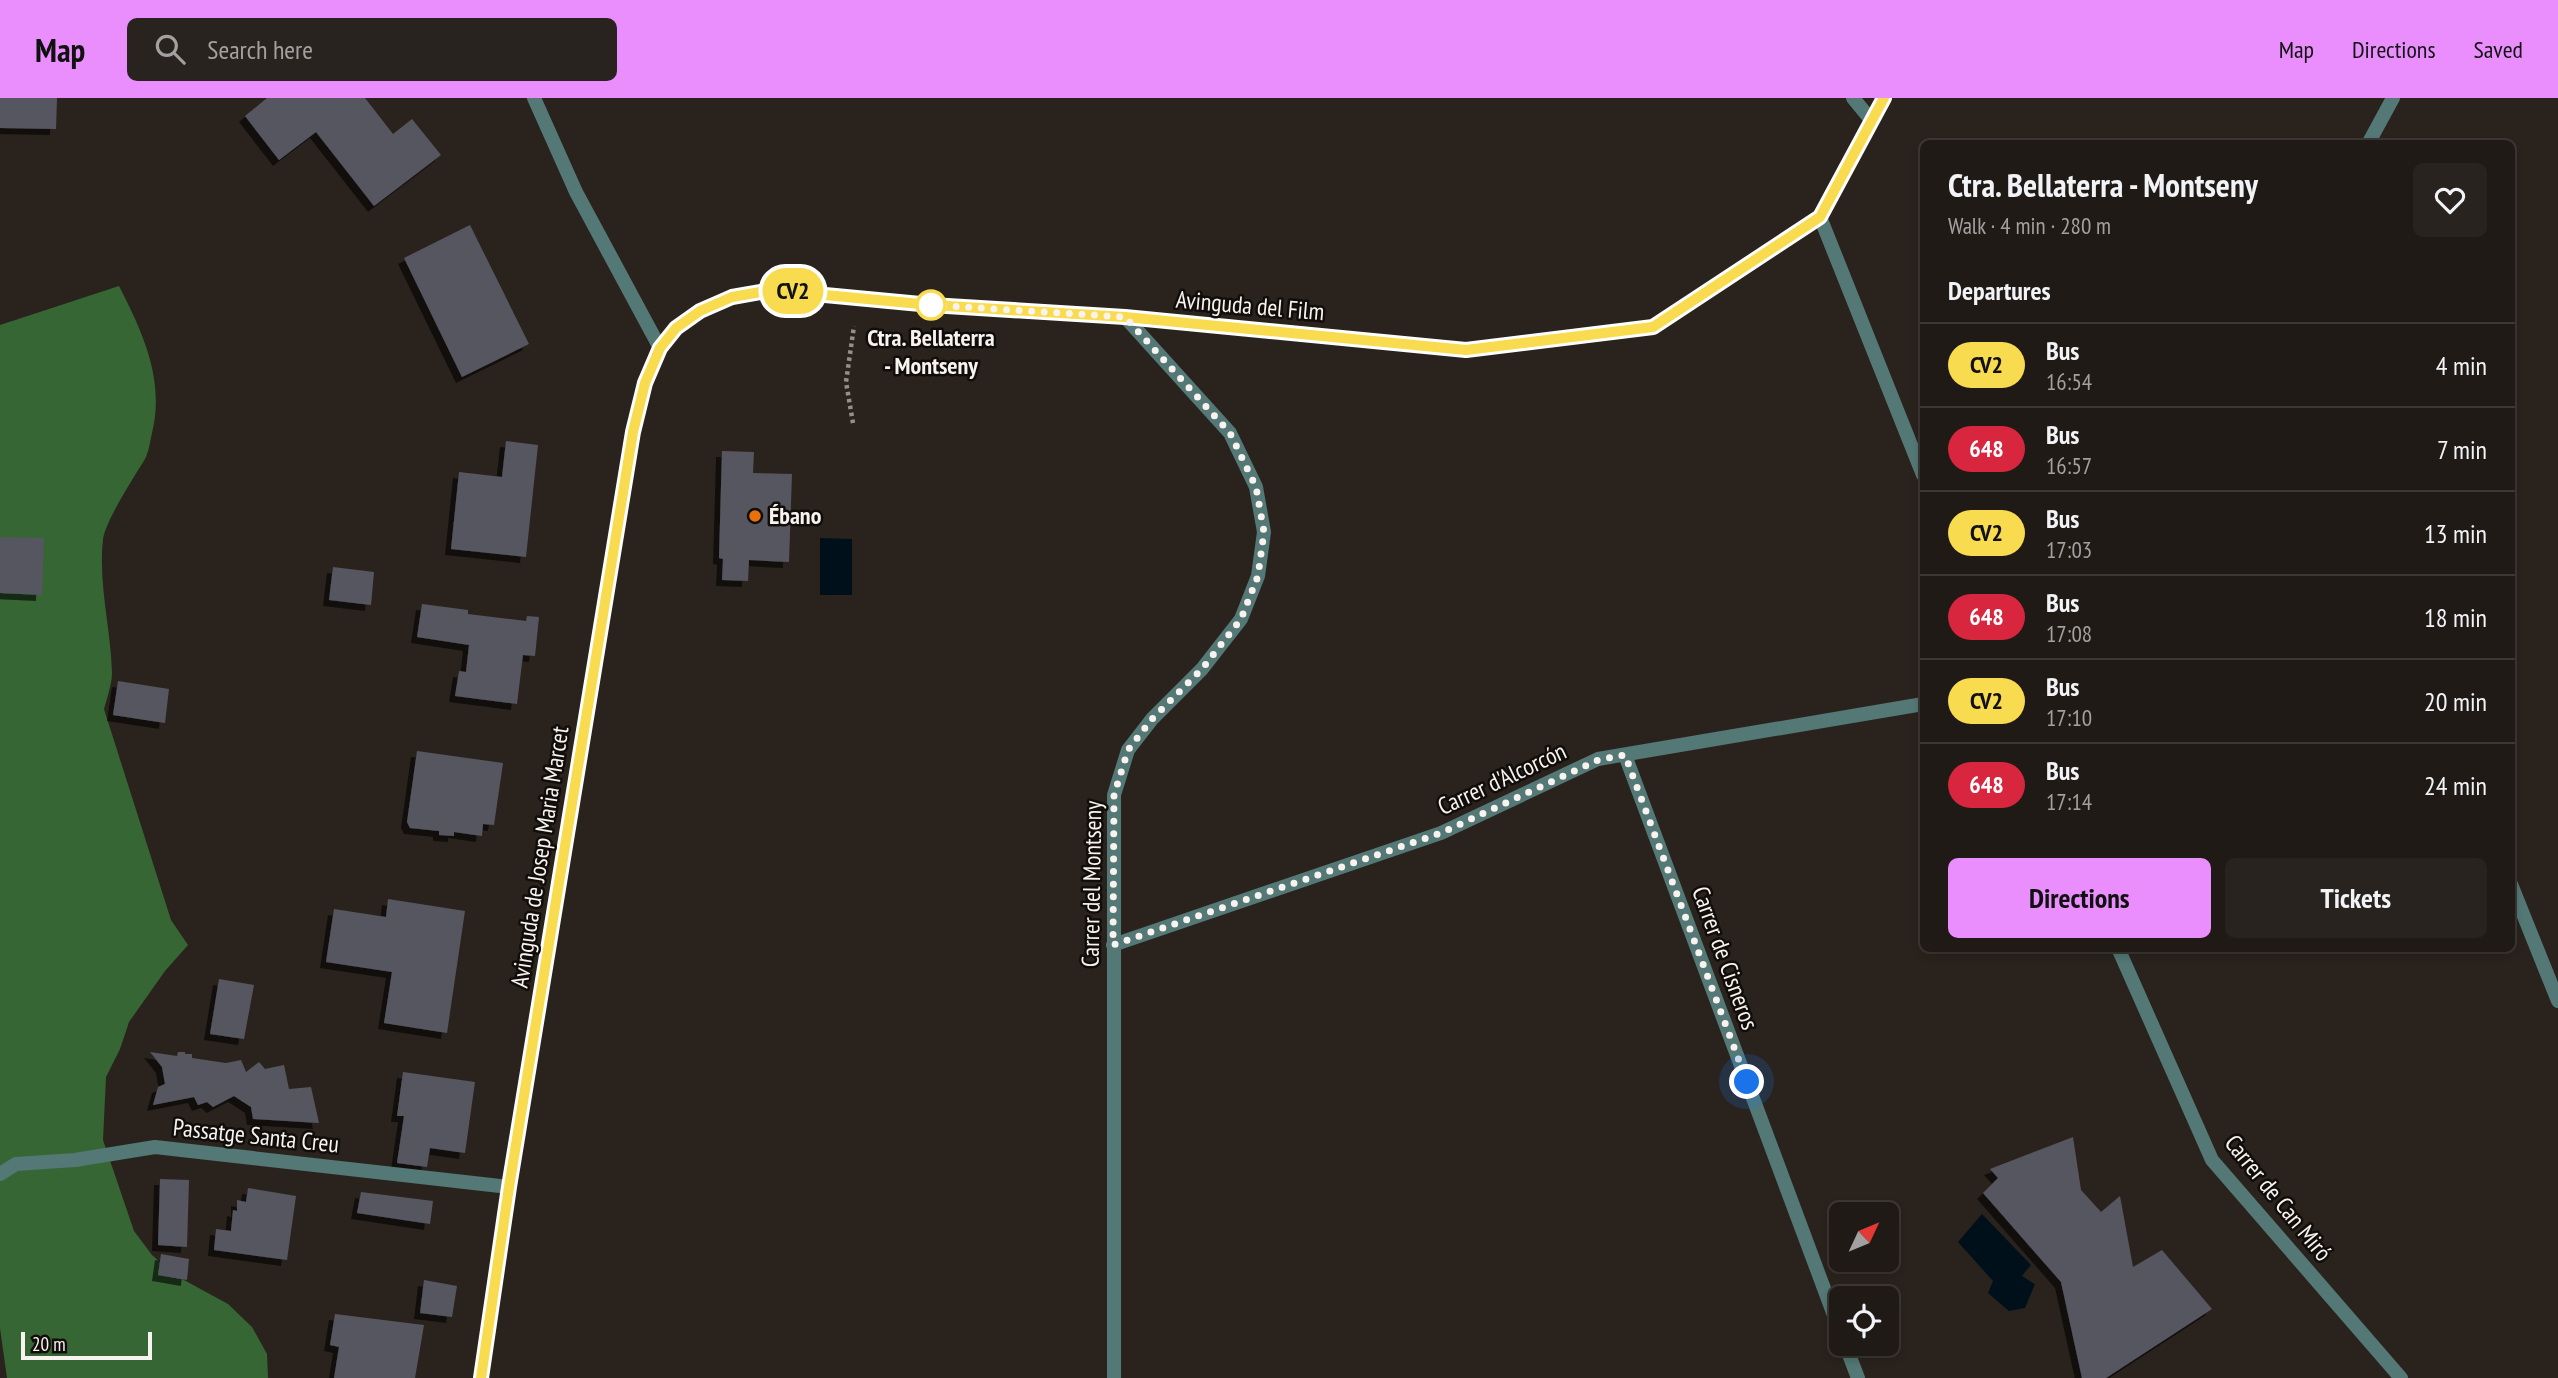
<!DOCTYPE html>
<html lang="en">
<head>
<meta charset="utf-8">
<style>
	:root { --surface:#201a16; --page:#28231f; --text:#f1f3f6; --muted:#a2a1a1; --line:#3d3835; --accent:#ea8dfd }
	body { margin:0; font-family:"PT Sans Narrow",sans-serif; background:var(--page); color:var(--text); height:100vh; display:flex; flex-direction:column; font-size:26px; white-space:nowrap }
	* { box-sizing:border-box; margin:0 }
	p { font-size:23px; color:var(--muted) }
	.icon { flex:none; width:38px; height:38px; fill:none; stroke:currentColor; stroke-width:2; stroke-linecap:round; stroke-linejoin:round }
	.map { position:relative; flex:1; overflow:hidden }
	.details { position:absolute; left:1920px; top:42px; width:595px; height:812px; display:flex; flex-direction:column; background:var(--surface); border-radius:10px; box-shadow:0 4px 10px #0003,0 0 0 2px var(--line) }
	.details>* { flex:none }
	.badge { padding:0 14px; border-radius:23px; font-size:24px; line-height:46px }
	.needle { width:46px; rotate:46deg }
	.controls { position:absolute; left:1829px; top:1104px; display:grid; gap:14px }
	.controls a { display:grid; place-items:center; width:70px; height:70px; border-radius:10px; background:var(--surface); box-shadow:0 4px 10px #0003,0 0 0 2px var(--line); font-size:35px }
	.scale { position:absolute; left:21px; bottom:18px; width:131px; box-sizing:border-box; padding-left:7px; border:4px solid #f8f3ef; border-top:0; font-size:19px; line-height:24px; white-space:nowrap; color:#f8f3ef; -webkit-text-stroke:5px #100d0a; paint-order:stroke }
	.you { position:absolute; width:35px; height:35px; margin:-18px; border:5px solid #fff; border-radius:50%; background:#1a73e8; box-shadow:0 0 0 10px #1a73e833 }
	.map>.badge { position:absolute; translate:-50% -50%; box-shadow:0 0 0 4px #fff }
	h2 { padding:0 28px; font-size:26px; line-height:63px }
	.round { display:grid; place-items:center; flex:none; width:74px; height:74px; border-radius:10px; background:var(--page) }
	.overview { display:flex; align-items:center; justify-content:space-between; height:119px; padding:0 28px }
	h1 { font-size:33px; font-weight:700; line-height:52px }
	.button { display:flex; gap:14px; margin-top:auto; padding:14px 28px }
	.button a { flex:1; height:80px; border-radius:10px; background:var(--accent); color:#111; font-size:28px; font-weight:700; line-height:80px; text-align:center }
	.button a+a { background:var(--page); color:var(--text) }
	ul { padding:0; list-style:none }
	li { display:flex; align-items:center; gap:21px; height:84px; padding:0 28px; border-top:2px solid var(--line) }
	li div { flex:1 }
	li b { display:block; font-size:26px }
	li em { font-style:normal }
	li .badge { min-width:77px; font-weight:700; text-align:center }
	header { display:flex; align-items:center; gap:42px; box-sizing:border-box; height:98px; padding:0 35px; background:var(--accent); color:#111 }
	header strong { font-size:33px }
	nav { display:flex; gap:38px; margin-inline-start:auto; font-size:24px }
	.search { width:490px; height:63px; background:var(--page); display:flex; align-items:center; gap:18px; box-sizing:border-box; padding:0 24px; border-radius:10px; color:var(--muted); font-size:26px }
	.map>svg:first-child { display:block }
</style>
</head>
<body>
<header>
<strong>Map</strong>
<div class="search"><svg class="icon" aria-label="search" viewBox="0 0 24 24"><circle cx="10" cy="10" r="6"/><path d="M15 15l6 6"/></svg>Search here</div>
<nav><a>Map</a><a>Directions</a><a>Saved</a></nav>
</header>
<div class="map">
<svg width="2558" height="1280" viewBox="0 0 2558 1280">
	<defs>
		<filter id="shadow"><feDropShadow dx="-6" dy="6" stdDeviation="0" flood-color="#0009"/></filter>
	</defs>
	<rect width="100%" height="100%" fill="#2a231d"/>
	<path fill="#366634" d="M119,188C143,235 165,282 152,335C150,344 149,353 145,361C134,379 106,422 103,441C98,486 111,531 112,575C112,586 107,600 104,611L171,822L188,847L165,873L129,924L120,951L106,979L103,1042L134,1133L152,1157L173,1176L228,1206L252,1229L267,1256L268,1280H7L0,1230V227Z"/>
	<g fill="#00101b">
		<polygon points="820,440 852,441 852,497 820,497"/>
		<polygon points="1982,1116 2031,1167 2022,1178 2035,1186 2025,1210 2009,1213 1988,1195 1993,1183 1958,1144"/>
	</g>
	<g fill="#565660" filter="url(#shadow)">
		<polygon points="0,0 57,0 56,31 0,30"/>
		<polygon points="267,0 365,0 393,36 412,21 441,57 374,108 316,34 279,62 245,18"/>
		<polygon points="470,127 529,246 462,279 404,160"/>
		<polygon points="506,343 538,347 526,459 451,451 459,374 502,379"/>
		<polygon points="722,353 754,354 753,375 792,376 789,464 749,462 748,483 722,482 723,461 719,460"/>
		<polygon points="0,439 44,440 42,497 0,495"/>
		<polygon points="333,469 374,474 371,507 329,502"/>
		<polygon points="422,506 468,512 468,516 526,523 527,518 539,519 535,558 523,557 517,606 455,598 459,573 466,574 469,547 417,539"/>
		<polygon points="118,583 169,591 165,625 113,617"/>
		<polygon points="417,653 503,665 494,727 483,726 482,738 454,734 454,738 439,737 439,733 410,730 407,724"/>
		<polygon points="388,801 465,813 447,935 384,925 392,874 326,864 334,811 386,819"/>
		<polygon points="219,881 254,887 244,941 210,936"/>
		<polygon points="150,954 177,958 178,954 185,954 185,956 192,956 192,960 226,965 241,962 246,974 259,964 265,971 284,967 289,991 311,989 319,1025 253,1021 251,1009 234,998 213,1009 207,1004 198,1007 194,999 153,1007 158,989 165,986 162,969"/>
		<polygon points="403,974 475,984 465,1055 430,1050 427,1069 397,1065 404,1018 397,1018"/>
		<polygon points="2073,1039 2081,1092 2101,1114 2120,1098 2133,1169 2162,1152 2212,1211 2106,1280 2082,1280 2061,1184 1983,1095 1998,1080 1990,1071"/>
		<polygon points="160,1081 189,1082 187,1149 158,1147"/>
		<polygon points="248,1090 296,1098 287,1162 214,1152 216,1131 231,1133 233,1112 237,1113 237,1102 246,1104"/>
		<polygon points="361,1094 433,1103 430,1126 357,1115"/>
		<polygon points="161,1156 189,1161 187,1182 158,1177"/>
		<polygon points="424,1182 457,1188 452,1219 420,1215"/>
		<polygon points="335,1216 424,1227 415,1280 334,1280 339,1249 330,1247"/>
	</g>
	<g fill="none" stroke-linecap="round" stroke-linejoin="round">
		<polyline stroke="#958f8a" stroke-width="4.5" stroke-dasharray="3.5 3.5" stroke-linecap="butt" points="853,325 846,284 854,228"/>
		<g stroke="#537875" stroke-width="14">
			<polyline points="534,0 576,94 660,250"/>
			<polyline points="1853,0 1872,23"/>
			<polyline points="2368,46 2393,0"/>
			<polyline points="1820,119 1923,377"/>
			<polyline points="1625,657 1841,1236"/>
			<polyline points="2511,786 2558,903"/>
			<polyline points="1113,847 1441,735 1598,661 1923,606"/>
			<polyline points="2118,850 2212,1062 2401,1280"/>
			<polyline points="0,1076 16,1066 75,1062 155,1049 509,1089"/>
			<polyline points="1845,1246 1858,1280"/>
			<polyline points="1114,1280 1114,697 1128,652 1152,621 1202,571 1241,521 1258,478 1264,434 1256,389 1230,335 1125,219"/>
		</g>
		<polyline stroke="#6aa7a3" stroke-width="14" points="481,1280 509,1089 633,334 645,285 660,250 676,230 700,213 732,199 772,192 931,207 1125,219 1466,252 1653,229 1820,119 1884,0"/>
	</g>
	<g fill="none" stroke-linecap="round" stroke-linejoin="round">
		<g stroke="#fff" stroke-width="16">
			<polyline id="line" points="481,1280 509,1089 633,334 645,285 660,250 676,230 700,213 732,199 772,192 931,207 1125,219 1466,252 1653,229 1820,119 1884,0"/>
		</g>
		<use href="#line" stroke="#f9db4f" stroke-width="10"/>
		<polyline stroke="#f8f3ef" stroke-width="7" stroke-dasharray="0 12.6" points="931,207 1125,219 1230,335 1256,389 1264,434 1258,478 1241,521 1202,571 1152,621 1128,652 1114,697 1113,847 1441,735 1598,662 1625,657 1747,984"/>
	</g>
	<circle fill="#fff" stroke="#f9db4f" stroke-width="3.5" cx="931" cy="207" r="14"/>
	<circle fill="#e8710a" stroke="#100d0a" stroke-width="2.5" cx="755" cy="418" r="7"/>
	<g text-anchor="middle" stroke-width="5" stroke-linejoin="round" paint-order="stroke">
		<g font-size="24" fill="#f8f3ef" stroke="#100d0a">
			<text transform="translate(1250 208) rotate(5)" y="8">Avinguda del Film</text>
			<text transform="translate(1502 681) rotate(-25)" y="8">Carrer d'Alcorcón</text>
			<text transform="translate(540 759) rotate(-81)" y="8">Avinguda de Josep Maria Marcet</text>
			<text transform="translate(1092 786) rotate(-89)" y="8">Carrer del Montseny</text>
			<text transform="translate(1725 860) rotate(70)" y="8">Carrer de Cisneros</text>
			<text transform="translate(256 1038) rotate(6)" y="8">Passatge Santa Creu</text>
			<text transform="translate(2278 1100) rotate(51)" y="8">Carrer de Can Miró</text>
		</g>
		<g font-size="24" font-weight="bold" fill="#f8f3ef" stroke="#100d0a">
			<text x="931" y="248">Ctra. Bellaterra<tspan x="931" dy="28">- Montseny</tspan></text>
		</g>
		<g font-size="24" font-weight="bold" fill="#f8f3ef" stroke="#100d0a" text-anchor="start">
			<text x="769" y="426">Ébano</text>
		</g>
	</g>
</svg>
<div class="controls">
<a><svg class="needle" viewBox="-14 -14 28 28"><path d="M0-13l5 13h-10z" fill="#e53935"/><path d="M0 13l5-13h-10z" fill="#a2a1a1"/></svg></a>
<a><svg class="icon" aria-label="locate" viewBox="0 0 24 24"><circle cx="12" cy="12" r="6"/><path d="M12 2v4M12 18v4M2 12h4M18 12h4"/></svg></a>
</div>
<div class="scale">20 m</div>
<div class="you" style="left:1747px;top:984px"></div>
<b class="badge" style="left:793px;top:193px;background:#f9db4f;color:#111">CV2</b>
<section class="details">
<div class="overview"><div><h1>Ctra. Bellaterra - Montseny</h1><p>Walk · 4 min · 280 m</p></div><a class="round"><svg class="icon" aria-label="heart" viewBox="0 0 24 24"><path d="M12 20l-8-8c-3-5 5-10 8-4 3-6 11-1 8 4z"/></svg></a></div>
<h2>Departures</h2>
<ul>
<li><span class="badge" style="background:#f9db4f;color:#111">CV2</span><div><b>Bus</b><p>16:54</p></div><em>4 min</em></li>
<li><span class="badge" style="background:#d7263d;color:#fff">648</span><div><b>Bus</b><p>16:57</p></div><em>7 min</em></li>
<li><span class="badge" style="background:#f9db4f;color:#111">CV2</span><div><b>Bus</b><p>17:03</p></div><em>13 min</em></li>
<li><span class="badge" style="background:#d7263d;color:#fff">648</span><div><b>Bus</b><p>17:08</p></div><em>18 min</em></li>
<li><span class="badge" style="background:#f9db4f;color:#111">CV2</span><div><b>Bus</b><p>17:10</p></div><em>20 min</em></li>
<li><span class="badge" style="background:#d7263d;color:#fff">648</span><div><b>Bus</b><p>17:14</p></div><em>24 min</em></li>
</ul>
<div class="button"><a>Directions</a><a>Tickets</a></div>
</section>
</div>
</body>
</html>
